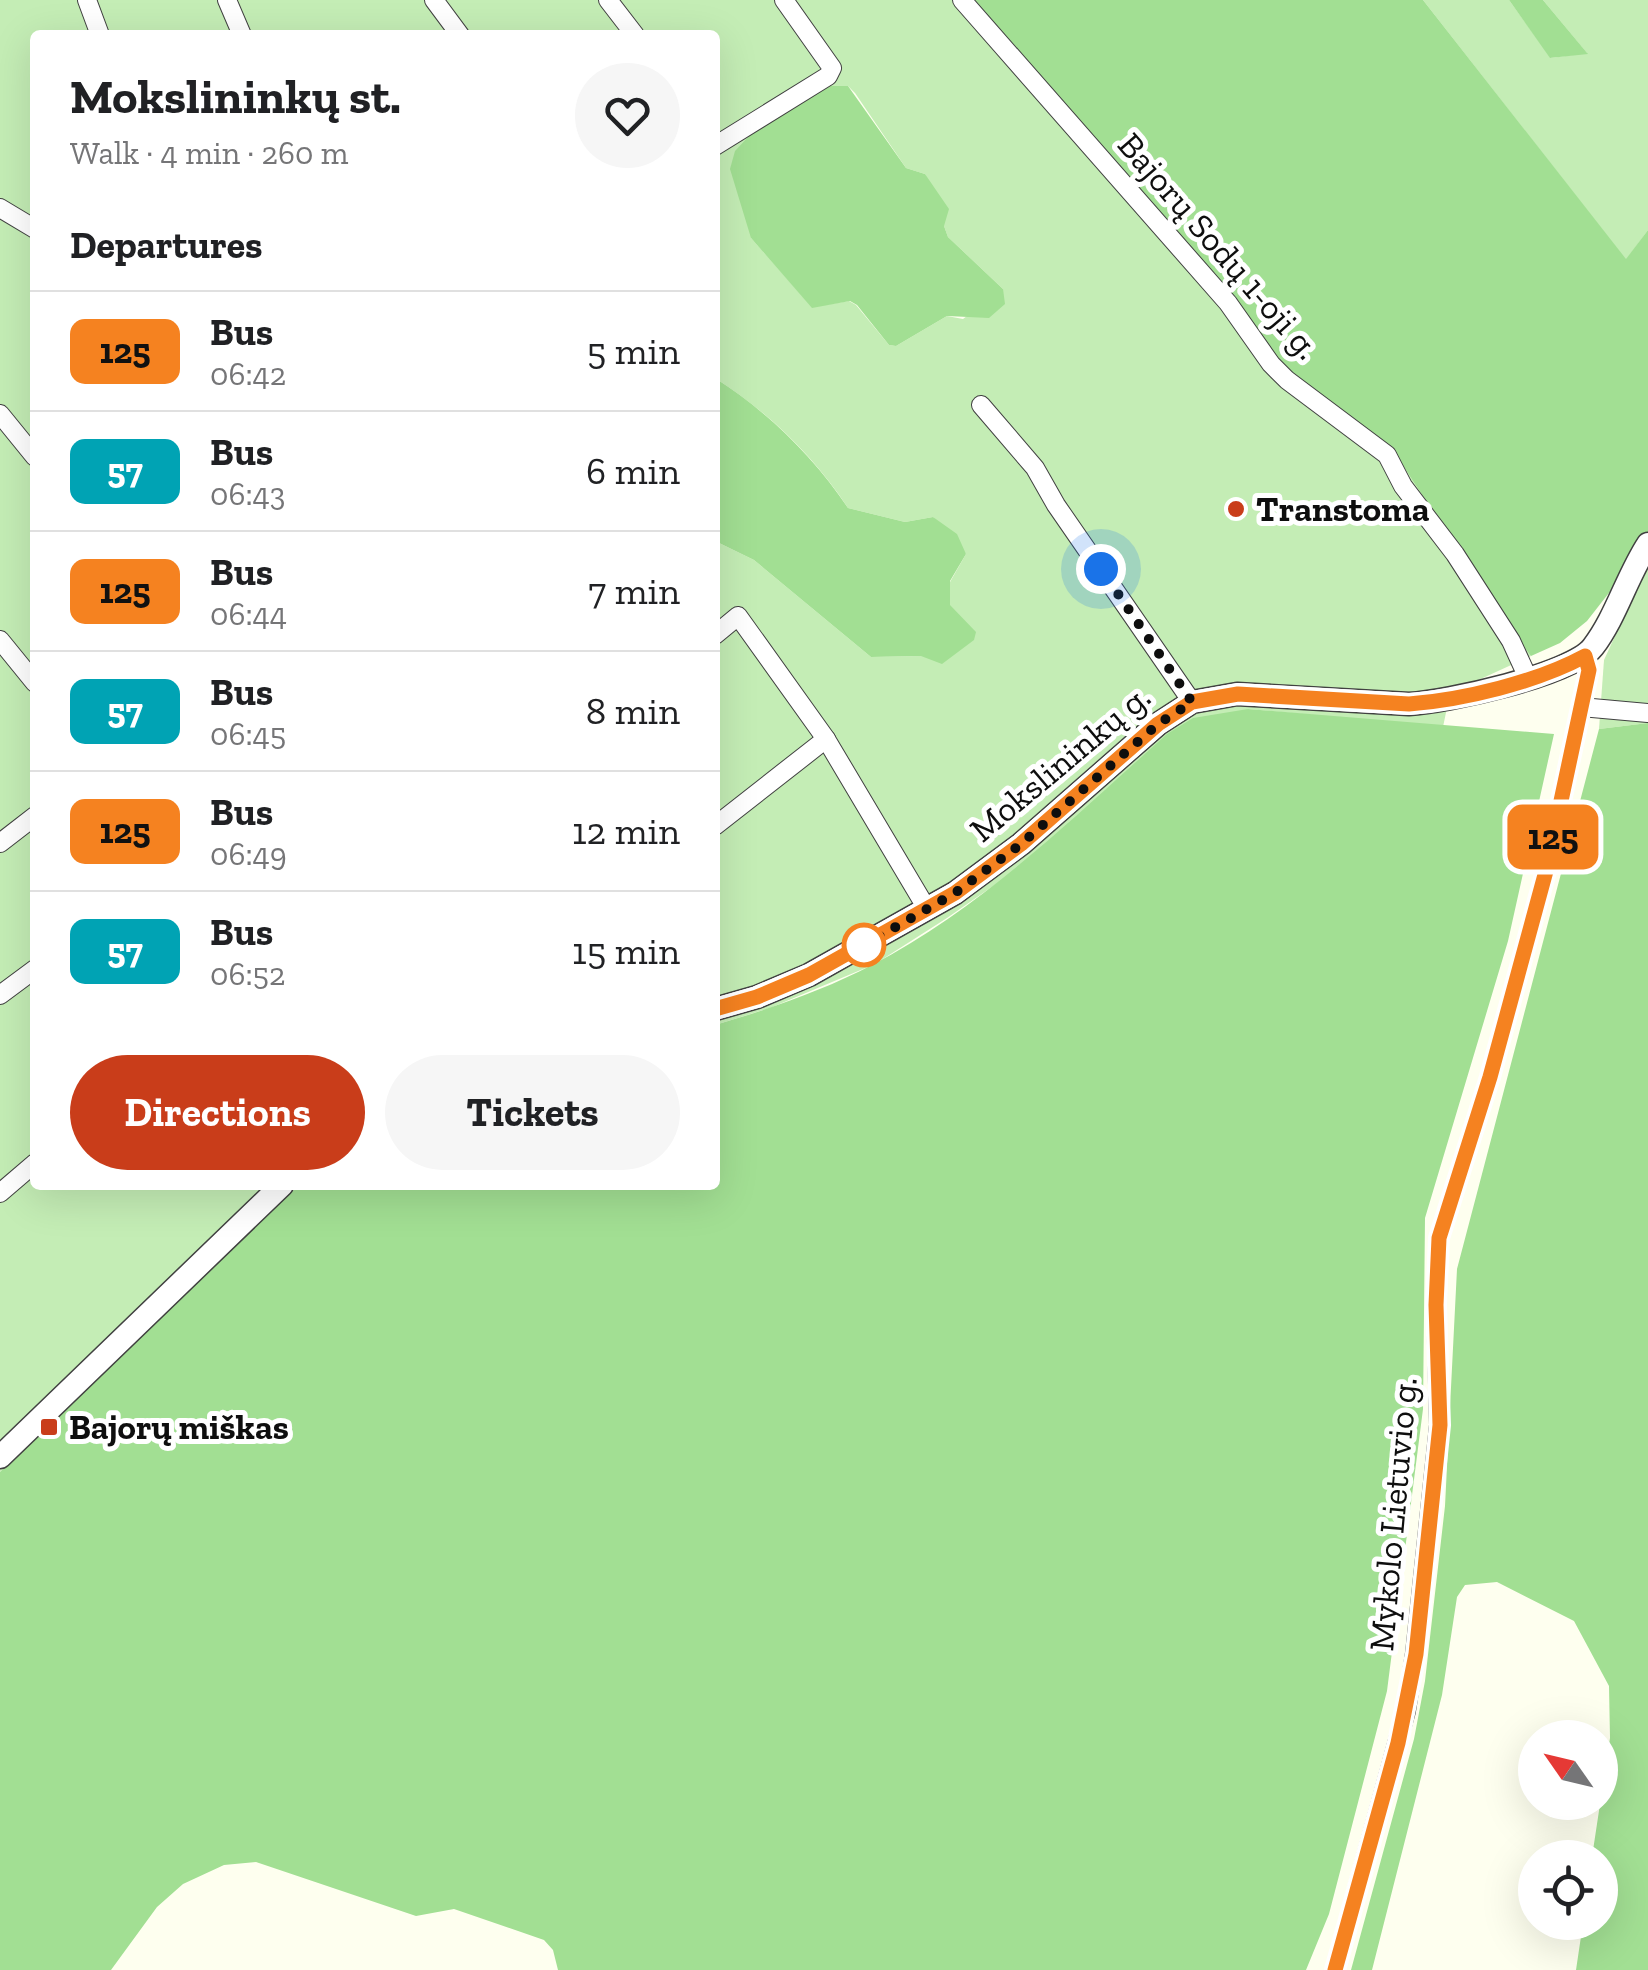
<!DOCTYPE html>
<html lang="en">
<head>
<meta charset="utf-8">
<style>
	:root { --surface:#fff; --page:#f6f6f6; --text:#202124; --muted:#757577; --line:#e0e0e0; --accent:#c93d1a }
	body { margin:0; font-family:"Zilla Slab",serif; background:var(--page); color:var(--text); height:100vh; display:flex; flex-direction:column; font-size:38px; white-space:nowrap }
	* { box-sizing:border-box; margin:0 }
	p { font-size:32px; color:var(--muted) }
	.icon { flex:none; width:55px; height:55px; fill:none; stroke:currentColor; stroke-width:2; stroke-linecap:round; stroke-linejoin:round }
	.map { position:relative; flex:1; overflow:hidden }
	.panel { position:absolute; left:30px; top:30px; width:690px; height:1160px; display:flex; flex-direction:column; background:var(--surface); border-radius:10px; box-shadow:0 10px 40px #0002 }
	.panel>* { flex:none }
	.badge { padding:0 20px; border-radius:15px; font-size:35px; line-height:65px }
	.needle { width:65px; rotate:304deg }
	.buttons { position:absolute; left:1518px; top:1720px; display:grid; gap:20px }
	.buttons a { display:grid; place-items:center; width:100px; height:100px; border-radius:50%; background:var(--surface); box-shadow:0 10px 40px #0002; font-size:50px }
	.you { position:absolute; width:50px; height:50px; margin:-25px; border:8px solid #fff; border-radius:50%; background:#1a73e8; box-shadow:0 0 0 15px #1a73e833 }
	.map>.badge { position:absolute; translate:-50% -50%; box-shadow:0 0 0 5px #fff }
	h2 { padding:0 40px; font-size:38px; line-height:90px }
	.round { display:grid; place-items:center; flex:none; width:105px; height:105px; border-radius:52px; background:var(--page) }
	.overview { display:flex; align-items:center; justify-content:space-between; height:170px; padding:0 40px }
	h1 { font-size:48px; font-weight:700; line-height:75px }
	.cta { display:flex; gap:20px; margin-top:auto; padding:20px 40px }
	.cta a { flex:1; height:115px; border-radius:60px; background:var(--accent); color:#fff; font-size:40px; font-weight:700; line-height:115px; text-align:center }
	.cta a+a { background:var(--page); color:var(--text) }
	ul { padding:0; list-style:none }
	li { display:flex; align-items:center; gap:30px; height:120px; padding:0 40px; border-top:2px solid var(--line) }
	li div { flex:1 }
	li b { display:block; font-size:38px }
	li em { font-style:normal }
	li .badge { min-width:110px; font-weight:700; text-align:center }
	.map>svg:first-child { display:block }
</style>
</head>
<body>
<div class="map">
<svg width="1648" height="1970" viewBox="0 0 1648 1970">
	<rect width="100%" height="100%" fill="#feffef"/>
	<g fill="#c4edb5" fill-rule="evenodd">
		<path d="M0,0H969L1400,461L1507,626L1531,656L1450,693L1443,727L1248,709L947,918L875,964L770,1008L715,1025V541L754,560L871,657L921,656L963,621L950,606V582L966,554L933,517L905,522L848,508C814,456 768,412 715,378V35H35V1185H301L280,1202L0,1472ZM829,86H848L855,93L906,168L925,174L948,237L1003,289L963,319L947,316L896,346L889,345L856,305L849,301L812,307L751,238Z"/>
		<polygon points="1423,0 1509,0 1551,58 1587,53 1543,0 1648,0 1648,230 1626,260"/>
		<polygon points="1648,564 1648,723 1599,729 1604,660"/>
	</g>
	<g fill="#a2df93">
		<polygon points="969,0 1423,0 1626,259 1648,230 1648,533 1619,580 1587,621 1560,643 1531,656 1507,626 1400,461 1297,381"/>
		<polygon points="1509,0 1543,0 1588,54 1550,58"/>
		<polygon points="829,86 848,86 906,168 925,174 949,209 944,226 948,237 1003,289 1005,304 989,318 947,316 896,346 889,345 857,305 850,301 812,308 751,238 730,169 735,151 750,135"/>
		<path d="M715,378C768,412 813,456 848,508L905,522L933,517L957,534L966,554L950,581V605L976,632L974,640L942,664L921,656L871,657L754,560L715,541Z"/>
		<path d="M1248,709L1554,734L1508,941L1425,1218L1423,1409L1387,1691L1329,1914L1306,1970H558L553,1950L544,1940L454,1909L416,1916L256,1862L224,1865L183,1884L157,1907L111,1970H0V1472L280,1201L301,1185H715V1025C769,1009 822,991 872,965C983,907 1074,817 1167,734L1193,718Z"/>
		<polygon points="1648,723 1648,1970 1576,1970 1583,1923 1600,1922 1600,1858 1592,1857 1610,1738 1609,1686 1574,1621 1497,1582 1465,1585 1457,1597 1442,1695 1372,1970 1351,1970 1414,1739 1425,1681 1445,1506 1457,1269 1599,729"/>
	</g>
	<g fill="none" stroke-linecap="round" stroke-linejoin="round">
		<g stroke="#414141" stroke-width="20">
			<g id="minor">
				<polyline points="87,0 100,35"/>
				<polyline points="227,0 242,35"/>
				<polyline points="434,0 460,35"/>
				<polyline points="608,0 635,35"/>
				<polyline points="962,0 1228,303 1271,364 1287,380 1387,455 1403,486 1455,554 1511,641 1528,678"/>
				<polyline points="715,146 828,76 832,68 784,0"/>
				<polyline points="0,208 35,229"/>
				<polyline points="981,405 1035,468 1056,505 1192,702"/>
				<polyline points="0,414 35,457"/>
				<polyline points="715,635 738,616 826,739 927,909"/>
				<polyline points="0,640 35,683"/>
				<polyline points="1581,707 1648,713"/>
				<polyline points="715,826 826,739"/>
				<polyline points="0,843 35,816"/>
				<polyline points="0,995 35,969"/>
				<polyline points="0,1193 35,1163"/>
				<polyline points="1335,1970 1406,1711 1415,1653 1439,1425 1436,1305 1439,1238 1490,1077 1546,871 1589,670 1585,656"/>
			</g>
		</g>
		<g stroke="#414141" stroke-width="25">
			<g id="tertiary">
				<path d="M715,1009L757,997L809,975L955,893L1021,844L1158,724L1192,702L1237,694L1409,704C1445,702 1572,675 1593,647C1616,617 1627,576 1648,544"/>
				<polyline points="0,1457 282,1185"/>
			</g>
		</g>
		<use href="#minor" stroke="#fff" stroke-width="18"/>
		<use href="#tertiary" stroke="#fff" stroke-width="22"/>
	</g>
	<g fill="none" stroke-linecap="round" stroke-linejoin="round">
		<g stroke="#fff" stroke-width="22">
			<path id="line" d="M715,1009L757,997L809,975L955,893L1021,844L1158,724L1192,702L1238,694L1409,704C1463,700 1537,682 1585,656L1589,670L1546,871L1490,1077L1439,1238L1436,1305L1440,1425L1416,1654L1398,1743L1335,1970"/>
		</g>
		<use href="#line" stroke="#f58220" stroke-width="15"/>
		<polyline stroke="#0e0e0e" stroke-width="10" stroke-dasharray="0 18" points="864,945 955,893 1021,844 1158,724 1192,702 1101,569"/>
	</g>
	<g fill="#c93d1a" stroke="#fff" stroke-width="4">
		<circle cx="1236" cy="509" r="10"/>
		<rect x="39" y="1417" width="20" height="20" rx="5"/>
	</g>
	<circle fill="#fff" stroke="#f58220" stroke-width="5" cx="864" cy="945" r="20"/>
	<g text-anchor="middle" stroke-width="10" stroke-linejoin="round" paint-order="stroke">
		<g font-size="35" fill="#0e0e0e" stroke="#fff">
			<text transform="translate(1219 246) rotate(49)" y="12">Bajorų Sodų 1-oji g.</text>
			<text transform="translate(1060 763) rotate(-40)" y="12">Mokslininkų g.</text>
			<text transform="translate(1393 1514) rotate(-85)" y="12">Mykolo Lietuvio g.</text>
		</g>
		<g font-size="35" font-weight="bold" fill="#0e0e0e" stroke="#fff" text-anchor="start">
			<text x="1256" y="521">Transtoma</text>
			<text x="69" y="1439">Bajorų miškas</text>
		</g>
	</g>
</svg>
<div class="buttons">
<a><svg class="needle" viewBox="-14 -14 28 28"><path d="M0-13l5 13h-10z" fill="#e53935"/><path d="M0 13l5-13h-10z" fill="#757577"/></svg></a>
<a><svg class="icon" aria-label="locate" viewBox="0 0 24 24"><circle cx="12" cy="12" r="6"/><path d="M12 2v4M12 18v4M2 12h4M18 12h4"/></svg></a>
</div>
<div class="you" style="left:1101px;top:569px"></div>
<b class="badge" style="left:1553px;top:837px;background:#f58220;color:#111">125</b>
<section class="panel">
<div class="overview"><div><h1>Mokslininkų st.</h1><p>Walk · 4 min · 260 m</p></div><a class="round"><svg class="icon" aria-label="heart" viewBox="0 0 24 24"><path d="M12 20l-8-8c-3-5 5-10 8-4 3-6 11-1 8 4z"/></svg></a></div>
<h2>Departures</h2>
<ul>
<li><span class="badge" style="background:#f58220;color:#111">125</span><div><b>Bus</b><p>06:42</p></div><em>5 min</em></li>
<li><span class="badge" style="background:#00a3b4;color:#fff">57</span><div><b>Bus</b><p>06:43</p></div><em>6 min</em></li>
<li><span class="badge" style="background:#f58220;color:#111">125</span><div><b>Bus</b><p>06:44</p></div><em>7 min</em></li>
<li><span class="badge" style="background:#00a3b4;color:#fff">57</span><div><b>Bus</b><p>06:45</p></div><em>8 min</em></li>
<li><span class="badge" style="background:#f58220;color:#111">125</span><div><b>Bus</b><p>06:49</p></div><em>12 min</em></li>
<li><span class="badge" style="background:#00a3b4;color:#fff">57</span><div><b>Bus</b><p>06:52</p></div><em>15 min</em></li>
</ul>
<div class="cta"><a>Directions</a><a>Tickets</a></div>
</section>
</div>
</body>
</html>
